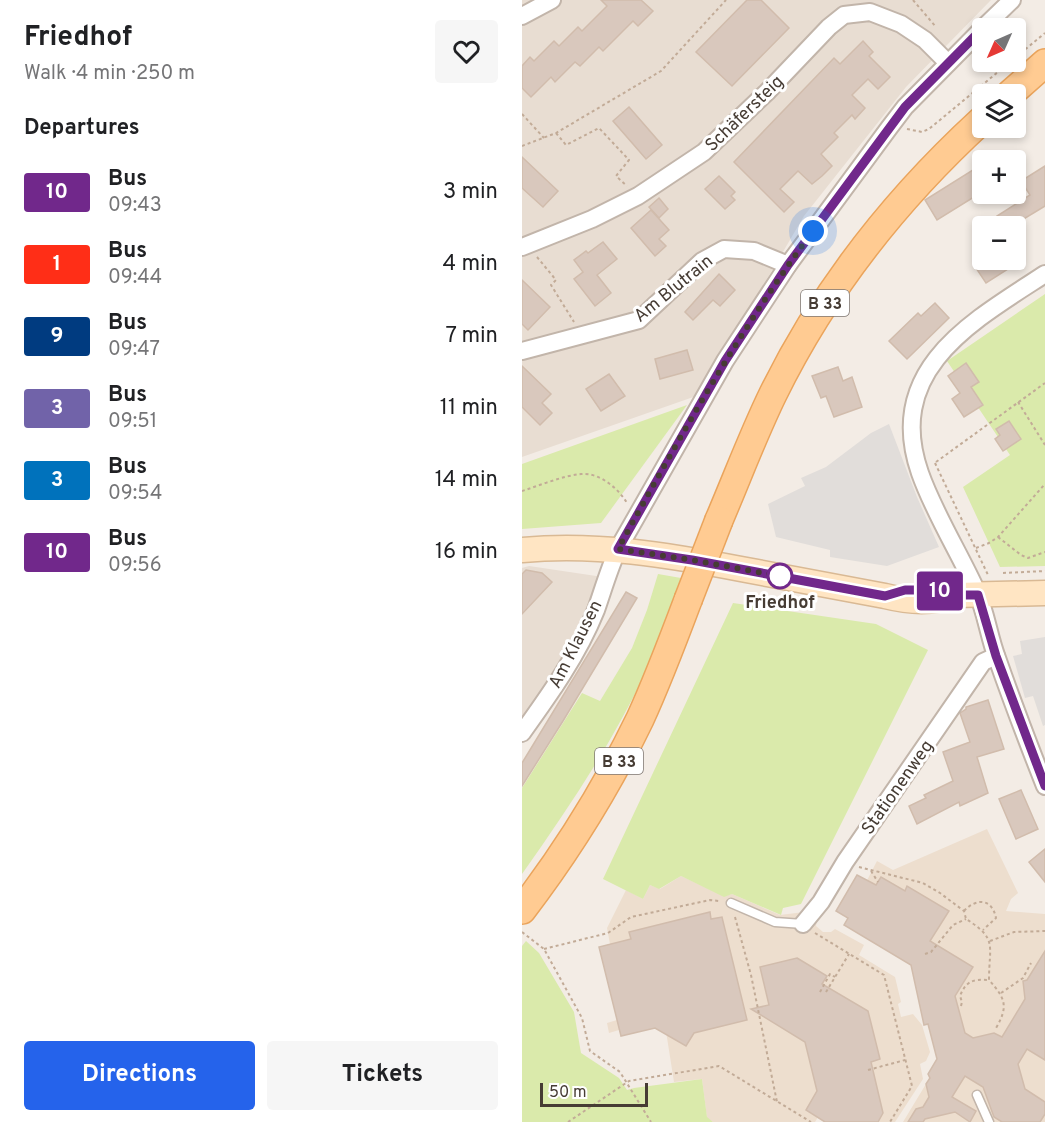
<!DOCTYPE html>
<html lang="en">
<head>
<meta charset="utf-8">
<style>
	:root { --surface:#fff; --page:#f6f6f6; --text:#202124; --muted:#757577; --accent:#2563eb }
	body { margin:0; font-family:Overpass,sans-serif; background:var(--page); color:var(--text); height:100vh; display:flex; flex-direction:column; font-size:22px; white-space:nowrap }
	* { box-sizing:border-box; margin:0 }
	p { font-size:20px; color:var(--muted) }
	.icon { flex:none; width:33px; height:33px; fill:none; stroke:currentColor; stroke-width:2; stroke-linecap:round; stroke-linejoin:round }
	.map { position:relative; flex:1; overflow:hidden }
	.sheet { display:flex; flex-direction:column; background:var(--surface); width:522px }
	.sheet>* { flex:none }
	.badge { padding:0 12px; border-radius:4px; font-size:21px; line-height:39px }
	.needle { width:39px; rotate:225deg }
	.tools { position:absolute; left:450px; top:18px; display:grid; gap:12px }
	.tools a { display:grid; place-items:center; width:54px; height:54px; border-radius:6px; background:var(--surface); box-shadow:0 3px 9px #0003; font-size:30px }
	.scale { position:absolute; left:18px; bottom:15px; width:108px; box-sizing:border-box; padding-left:6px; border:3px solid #463c34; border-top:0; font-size:16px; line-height:21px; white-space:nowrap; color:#463c34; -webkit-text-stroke:4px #fff; paint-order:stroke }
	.you { position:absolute; width:30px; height:30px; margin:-15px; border:4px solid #fff; border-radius:50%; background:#1a73e8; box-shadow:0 0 0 9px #1a73e833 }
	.map>.badge { position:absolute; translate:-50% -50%; box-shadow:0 0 0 3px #fff }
	h2 { padding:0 24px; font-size:22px; line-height:54px }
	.round { display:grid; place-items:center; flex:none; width:63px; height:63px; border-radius:6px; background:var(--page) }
	.headline { display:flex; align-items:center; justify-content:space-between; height:102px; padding:0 24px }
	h1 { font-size:28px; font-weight:700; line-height:45px }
	.cta { display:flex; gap:12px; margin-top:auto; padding:12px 24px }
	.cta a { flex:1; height:69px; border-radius:6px; background:var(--accent); color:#fff; font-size:24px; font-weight:700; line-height:69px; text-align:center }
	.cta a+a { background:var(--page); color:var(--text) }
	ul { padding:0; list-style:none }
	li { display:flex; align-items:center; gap:18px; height:72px; padding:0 24px }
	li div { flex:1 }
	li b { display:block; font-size:22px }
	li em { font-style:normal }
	li .badge { min-width:66px; font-weight:700; text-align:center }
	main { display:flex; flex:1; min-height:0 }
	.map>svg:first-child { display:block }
</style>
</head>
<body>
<main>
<section class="sheet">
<div class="headline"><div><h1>Friedhof</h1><p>Walk · 4 min · 250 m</p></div><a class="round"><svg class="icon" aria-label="heart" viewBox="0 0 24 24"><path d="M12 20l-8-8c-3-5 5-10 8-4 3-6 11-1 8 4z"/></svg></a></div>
<h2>Departures</h2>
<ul>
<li><span class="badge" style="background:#71288b;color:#fff">10</span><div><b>Bus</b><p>09:43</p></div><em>3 min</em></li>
<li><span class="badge" style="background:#ff2e17;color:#fff">1</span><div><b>Bus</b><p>09:44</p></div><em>4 min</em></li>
<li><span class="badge" style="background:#003b80;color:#fff">9</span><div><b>Bus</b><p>09:47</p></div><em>7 min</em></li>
<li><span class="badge" style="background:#7163a9;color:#fff">3</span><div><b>Bus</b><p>09:51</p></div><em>11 min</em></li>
<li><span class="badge" style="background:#0072bc;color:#fff">3</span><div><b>Bus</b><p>09:54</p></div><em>14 min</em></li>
<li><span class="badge" style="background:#71288b;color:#fff">10</span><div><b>Bus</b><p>09:56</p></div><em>16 min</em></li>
</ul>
<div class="cta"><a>Directions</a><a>Tickets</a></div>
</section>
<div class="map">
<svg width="523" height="1122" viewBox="0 0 523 1122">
	<rect width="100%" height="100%" fill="#f3ece5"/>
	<g fill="#e8ddd2">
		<polygon points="0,0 469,0 384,87 282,216 177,395 0,457"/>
		<polygon points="7,566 81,577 0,732 0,568"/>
	</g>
	<g fill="#eddece">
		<polygon points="465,829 496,893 489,899 484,911 523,914 523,1122 381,1122 407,1079 406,1074 415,1059 406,1025 402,1025 389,965 322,925 355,861 371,870"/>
		<polygon points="159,876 202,896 210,894 258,915 282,912 295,920 294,926 301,932 309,932 313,929 342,945 337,955 373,977 379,1002 376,1004 379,1017 391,1014 400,1025 408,1052 404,1061 398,1064 401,1079 373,1122 303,1122 296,1117 293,1122 191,1122 185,1118 180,1079 152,1082 143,1025 99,1036 97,1030 87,1033 85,1023 95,1020 77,947 88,944 85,928 104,890 121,899 128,885 138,889"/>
	</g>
	<g fill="#daeaab">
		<polygon points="523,294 523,566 478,567 441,487 488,455 425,361"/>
		<polygon points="165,405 79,523 0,529 0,464"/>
		<path d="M136,574L159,578C128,687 65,782 0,874V788L60,693L78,701L110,648L125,610Z"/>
		<polygon points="211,603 354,624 406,650 279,904 261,908 259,915 210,894 202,897 159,876 137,889 128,885 121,899 81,879"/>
		<polygon points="4,941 17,953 52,1012 59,1053 97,1078 105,1090 112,1088 180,1079 185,1117 191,1122 0,1122 0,946"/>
	</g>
	<g fill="#e1ddda">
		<polygon points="367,424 395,497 417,547 365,566 308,557 308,550 254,537 246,504 283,486 279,478 304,467 349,433"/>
		<polygon points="523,637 523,725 521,726 511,696 503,698 491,656 500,654 498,641"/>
	</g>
	<g fill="#d9c8bd" stroke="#d1bcac" stroke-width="1.5">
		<polygon points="79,0 119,0 131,11 116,26 111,21 81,51 77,47 58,66 53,62 33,82 29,77 9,97 0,88 0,66 8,57 12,61 32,41 37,46 56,27 60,31 85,6"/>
		<polygon points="225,0 239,0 267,28 210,86 174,52"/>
		<polygon points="341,41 351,52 347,56 368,77 356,89 346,79 330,95 343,108 333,119 330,115 312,133 316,137 299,154 310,166 300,176 290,184 276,171 258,189 272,202 262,212 212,162 312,58 318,64"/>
		<polygon points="107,107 140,145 124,159 91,121"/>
		<polygon points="0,157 36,191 21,207 0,188"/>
		<polygon points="523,166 523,206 490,226 481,226 475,216 508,195 499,181"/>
		<polygon points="454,168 460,178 460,192 415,220 403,200"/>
		<polygon points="197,176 213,192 209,196 213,200 203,209 183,189"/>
		<polygon points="137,198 146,209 137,218 127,207"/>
		<polygon points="129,210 147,230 137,239 144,246 133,256 109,228"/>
		<polygon points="81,242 95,259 75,275 89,293 73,306 52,279 61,272 52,260 64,251 66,253"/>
		<polygon points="460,260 500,260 464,283 452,265"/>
		<polygon points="197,274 213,290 198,306 191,300 171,320 163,312"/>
		<polygon points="0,280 28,307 6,330 0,324"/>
		<polygon points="413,303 427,318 385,359 367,341 396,313 399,316"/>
		<polygon points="165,350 171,370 138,379 133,359"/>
		<polygon points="444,363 457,382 449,387 461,405 442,417 430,399 438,393 426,376"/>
		<polygon points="0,366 29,394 20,403 30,413 18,425 0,407"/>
		<polygon points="316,367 321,381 330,377 340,407 312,417 304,396 299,398 290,376"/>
		<polygon points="87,374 103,396 79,411 64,389"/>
		<polygon points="487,421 499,439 481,451 473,439 478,435 474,429"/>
		<polygon points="4,570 20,573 30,582 0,614 0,574"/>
		<polygon points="104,592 115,598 41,721 0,786 0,763"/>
		<polygon points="466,700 482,749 455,757 466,793 438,806 437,802 395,824 387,806 404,798 402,795 431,781 421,752 448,742 438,713 444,709 444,707"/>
		<polygon points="499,790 516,829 494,839 477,799"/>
		<polygon points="523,849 523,882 507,862"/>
		<polygon points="335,875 354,885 359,877 383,891 385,886 427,911 408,941 451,967 433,996 443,1033 451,1038 472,1033 480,1037 503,999 501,981 505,980 523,951 523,1060 505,1049 496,1064 503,1089 523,1102 523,1114 518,1122 480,1122 472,1117 461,1087 443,1076 430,1097 454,1111 448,1122 433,1112 403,1119 401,1122 386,1122 394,1109 401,1107 407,1097 404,1084 408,1078 406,1074 415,1059 406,1024 402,1025 389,965 322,925 326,918 314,911"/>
		<polygon points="188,912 189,919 200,917 225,1020 172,1033 164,1046 133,1028 99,1036 77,947 109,939 107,932"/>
		<polygon points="275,958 305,976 300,984 346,1011 358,1059 349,1062 361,1113 356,1122 303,1122 284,1110 295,1091 283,1042 229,1009 247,1005 238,967"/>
	</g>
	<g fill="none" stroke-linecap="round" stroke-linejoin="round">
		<g stroke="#c2b5aa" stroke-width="11">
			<g id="lane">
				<polyline points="209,903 253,922 281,924"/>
				<polyline points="455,1095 467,1122"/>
			</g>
		</g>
		<g stroke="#c2b5aa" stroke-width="20">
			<g id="street">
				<polyline points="0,16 30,0"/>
				<polyline points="461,28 490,0"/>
				<polyline points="0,247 70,219 116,196 182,152 245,92 307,27 322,15 348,12 379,24 403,40 426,63"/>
				<path d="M523,274C449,322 362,370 398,473C412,513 438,554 455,592C464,613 467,637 475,658C490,701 506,743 523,786"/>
				<polyline points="0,351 117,320 180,261 202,249 232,251 266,265"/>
				<path d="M0,733C28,694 56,655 74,610C81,590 87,569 96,549L203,361L266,265L367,128L383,107L460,29"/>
				<polyline points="281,924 299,902 323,862 461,662 474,656"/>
			</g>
		</g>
		<g stroke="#d9b994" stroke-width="27">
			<g id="secondary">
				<path d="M0,550C74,543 146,555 219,569C267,578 315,587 363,596C387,602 410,604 433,595"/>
				<polyline points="419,591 433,595 523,593"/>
			</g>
		</g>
		<g stroke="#eaa45c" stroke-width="30">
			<g id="primary">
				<polyline points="488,94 523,63"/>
				<path d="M197,520C215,478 231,435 251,394C302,290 375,198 460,120"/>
				<path d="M0,910C46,850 85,787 118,719C136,680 151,640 166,600"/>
			</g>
		</g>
		<g stroke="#c2ab97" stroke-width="2" stroke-dasharray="3 3" stroke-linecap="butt">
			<polyline points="391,0 414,27"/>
			<polyline points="494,57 523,33"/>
			<polyline points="0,114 22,138"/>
			<polyline points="385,129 400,132 407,129 488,62"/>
			<polyline points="34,133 44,145 77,128 107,160 94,176 105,186"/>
			<polyline points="0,146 34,133 139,71 204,0"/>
			<polyline points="15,257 34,280 29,285 52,322"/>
			<polyline points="496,402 523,445"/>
			<polyline points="414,462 523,383"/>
			<polyline points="413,463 466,575"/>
			<path d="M0,491C19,485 40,476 59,474C77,472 97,489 105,503"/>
			<polyline points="476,537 499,555 506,558 523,552"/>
			<polyline points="454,548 467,543 476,537 523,484"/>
			<polyline points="481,573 523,571"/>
			<path d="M337,867L401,883L418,893L442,911L444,919C476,939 467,945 467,980C483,998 487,1006 474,1028"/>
			<polyline points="349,871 356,882"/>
			<path d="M442,911C454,898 470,898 474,918L461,930"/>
			<polyline points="213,917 229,975 255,1102"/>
			<polyline points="0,932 22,949 60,1018 68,1051 98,1072 129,1122"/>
			<polyline points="293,933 362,975 390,1086 368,1122"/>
			<polyline points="468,941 492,932 523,931"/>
			<polyline points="22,949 86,933 109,917 188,900 197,901"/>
			<polyline points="403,954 409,952 431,925 444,919"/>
			<polyline points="298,992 308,974 313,977"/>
			<polyline points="304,992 327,954"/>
			<polyline points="479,993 501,978 509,963"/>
			<path d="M439,1006L440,1002L438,996C444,981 451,979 467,980"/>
			<polyline points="346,1070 383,1060"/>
			<polyline points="46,1122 107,1081 197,1066 289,1122"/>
		</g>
		<use href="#lane" stroke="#fff" stroke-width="8"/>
		<use href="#street" stroke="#fff" stroke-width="16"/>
		<use href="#secondary" stroke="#ffe5c3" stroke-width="24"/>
		<use href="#primary" stroke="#ffcb92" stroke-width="27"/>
		<g stroke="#eaa45c" stroke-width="30" stroke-linecap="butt">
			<polyline id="primary-bridge" points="166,600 197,520"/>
		</g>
		<use href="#primary-bridge" stroke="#ffcb92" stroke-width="27"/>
	</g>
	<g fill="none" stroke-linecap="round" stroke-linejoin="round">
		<g stroke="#fff" stroke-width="14">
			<polyline id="line" points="460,29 383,107 266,265 203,361 96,549 170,560 363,596 383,590 407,590 433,595 456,595 474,656 523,786"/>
		</g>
		<use href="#line" stroke="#71288b" stroke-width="9"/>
		<path stroke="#463c34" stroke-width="6" stroke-dasharray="0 10.8" d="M258,576L170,560L96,549C156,440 217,331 291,231"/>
	</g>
	<circle fill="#fff" stroke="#71288b" stroke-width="3" cx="258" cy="576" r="12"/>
	<g text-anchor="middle" stroke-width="6" stroke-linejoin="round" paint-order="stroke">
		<g fill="#fff" stroke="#7e7671" stroke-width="1.5">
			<rect x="279" y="290" width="48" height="26" rx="4.5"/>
			<rect x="73" y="748" width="48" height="26" rx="4.5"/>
		</g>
		<g font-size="16" font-weight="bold" fill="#463c34">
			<text x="303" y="309">B 33</text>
			<text x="97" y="767">B 33</text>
		</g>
		<g font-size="18" fill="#463c34" stroke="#fff">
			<text transform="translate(222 113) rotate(-44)" y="6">Schäfersteig</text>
			<text transform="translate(151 288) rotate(-39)" y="6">Am Blutrain</text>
			<text transform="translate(53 644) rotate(-63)" y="6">Am Klausen</text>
			<text transform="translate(375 787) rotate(-55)" y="6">Stationenweg</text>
		</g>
		<g font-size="18" font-weight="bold" fill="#463c34" stroke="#fff">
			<text x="258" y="608">Friedhof</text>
		</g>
	</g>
</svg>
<div class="tools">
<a><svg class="needle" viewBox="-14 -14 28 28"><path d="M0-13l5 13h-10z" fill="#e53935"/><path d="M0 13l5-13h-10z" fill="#757577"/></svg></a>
<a><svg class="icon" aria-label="layers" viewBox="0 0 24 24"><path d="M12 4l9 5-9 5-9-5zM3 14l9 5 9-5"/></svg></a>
<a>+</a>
<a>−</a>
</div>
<div class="scale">50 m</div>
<div class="you" style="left:291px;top:231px"></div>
<b class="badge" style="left:418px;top:591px;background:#71288b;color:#fff">10</b>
</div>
</main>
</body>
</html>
